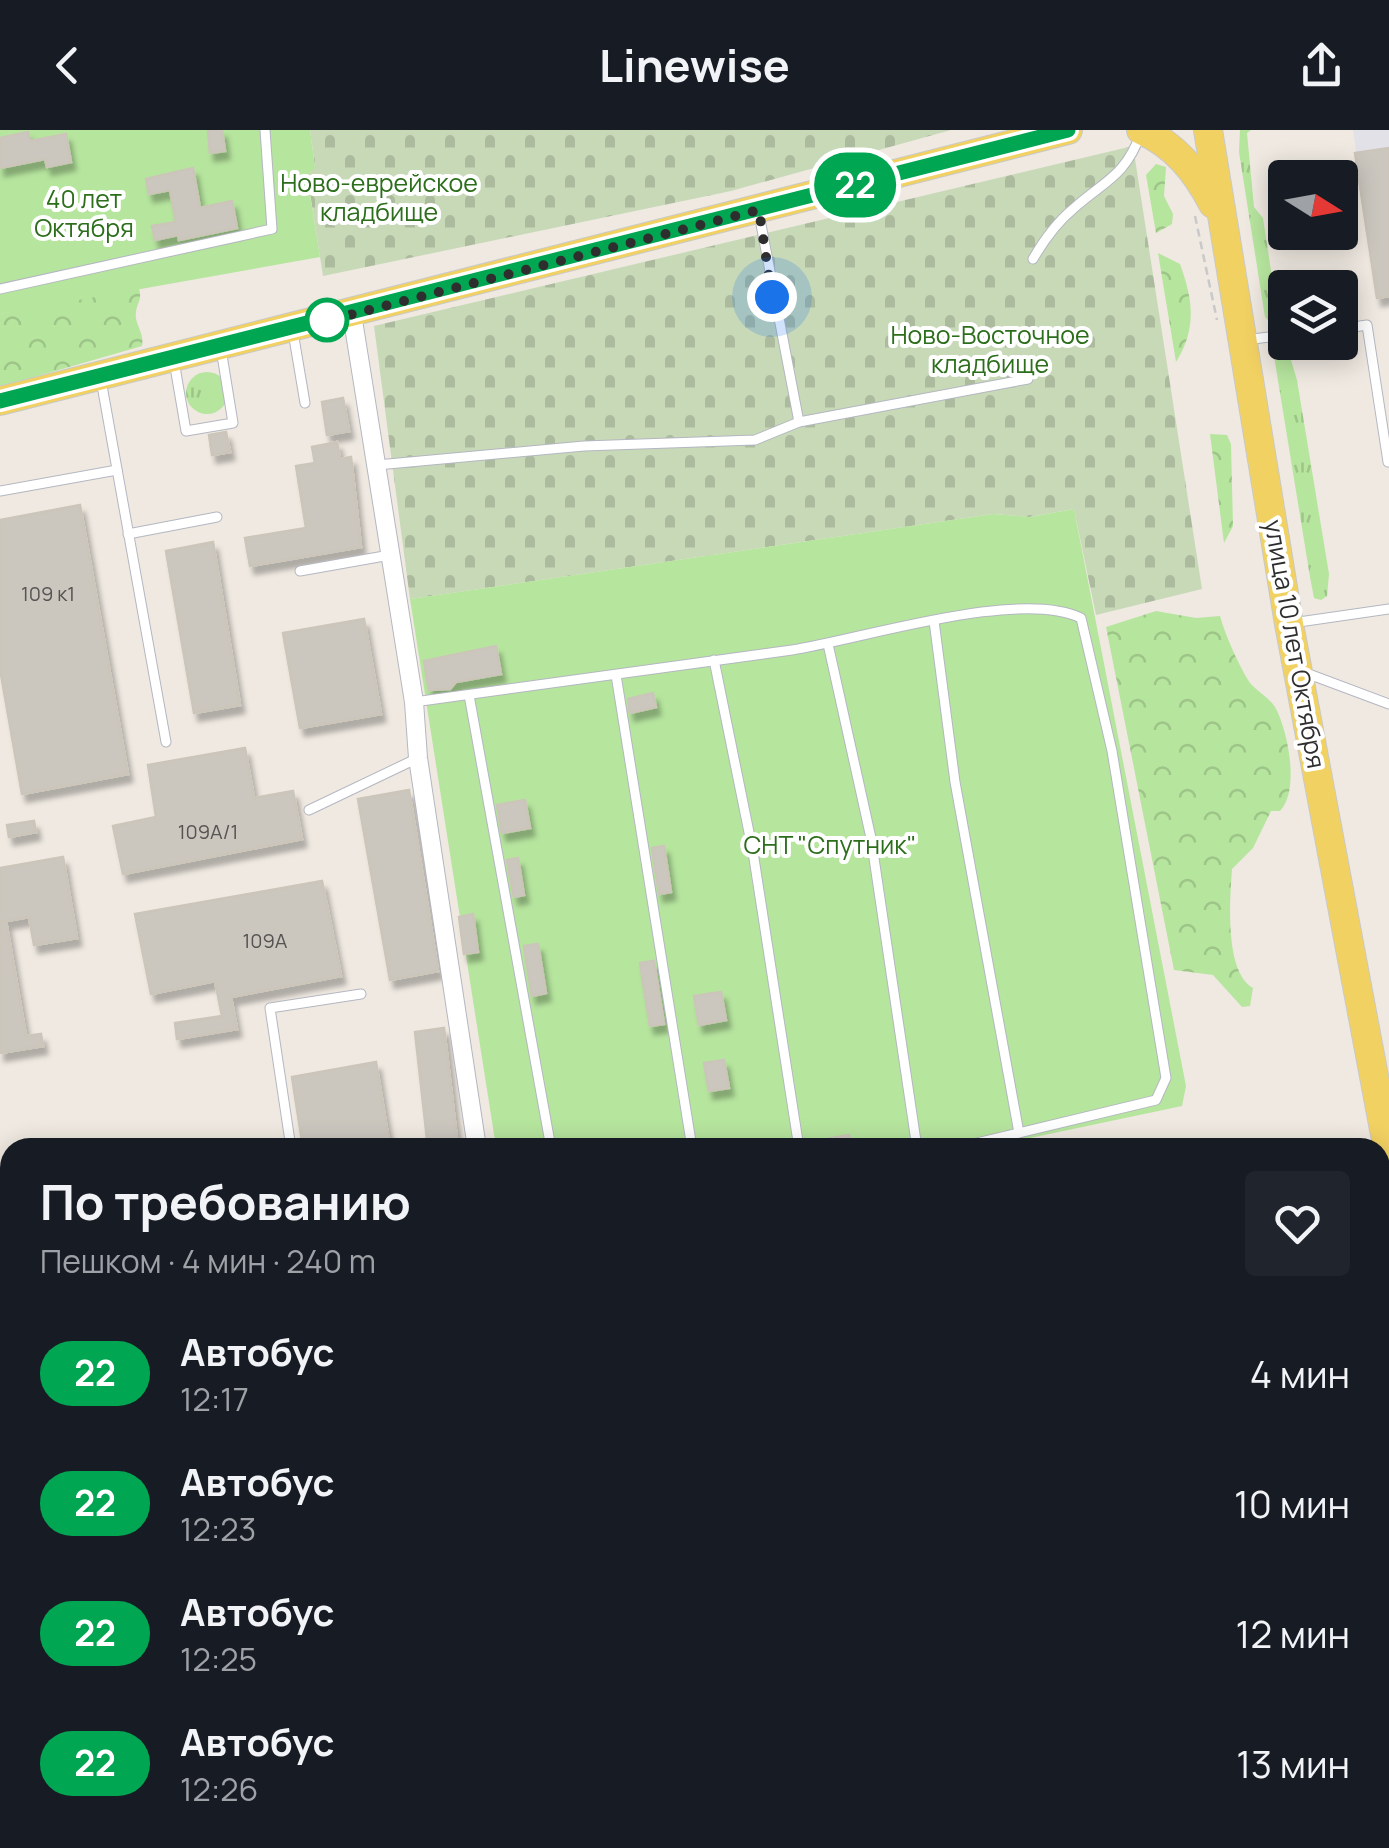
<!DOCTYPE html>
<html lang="ru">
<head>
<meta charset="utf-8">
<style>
	:root { --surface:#171b24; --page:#20242c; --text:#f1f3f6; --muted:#9ea1a6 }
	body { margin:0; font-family:Manrope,sans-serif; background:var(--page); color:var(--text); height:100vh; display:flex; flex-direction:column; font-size:38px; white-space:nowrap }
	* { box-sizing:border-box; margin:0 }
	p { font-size:32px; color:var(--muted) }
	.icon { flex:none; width:55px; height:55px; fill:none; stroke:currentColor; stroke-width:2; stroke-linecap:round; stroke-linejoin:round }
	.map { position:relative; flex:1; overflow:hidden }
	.sheet { position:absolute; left:0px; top:1008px; width:1390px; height:712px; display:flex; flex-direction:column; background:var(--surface); border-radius:30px 30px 0 0; box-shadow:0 5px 25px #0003 }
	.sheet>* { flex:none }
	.badge { padding:0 20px; border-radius:32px; font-size:35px; line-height:65px }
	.needle { width:65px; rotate:101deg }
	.controls { position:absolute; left:1268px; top:30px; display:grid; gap:20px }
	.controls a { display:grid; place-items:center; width:90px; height:90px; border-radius:10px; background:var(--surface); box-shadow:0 5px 25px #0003; font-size:50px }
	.you { position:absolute; width:50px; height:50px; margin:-25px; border:8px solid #fff; border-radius:50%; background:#1a73e8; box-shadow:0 0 0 15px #1a73e833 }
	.map>.badge { position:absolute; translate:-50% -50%; box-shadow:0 0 0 5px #fff }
	.round { display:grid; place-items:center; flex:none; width:105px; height:105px; border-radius:10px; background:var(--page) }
	.overview { display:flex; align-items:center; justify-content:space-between; height:170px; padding:0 40px }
	h1 { font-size:48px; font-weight:700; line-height:75px }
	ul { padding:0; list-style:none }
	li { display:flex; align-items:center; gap:30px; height:130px; padding:0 40px }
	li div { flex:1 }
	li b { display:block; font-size:38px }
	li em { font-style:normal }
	li .badge { min-width:110px; font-weight:700; text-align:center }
	header { display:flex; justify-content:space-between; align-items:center; height:130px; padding:0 40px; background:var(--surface); font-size:45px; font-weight:700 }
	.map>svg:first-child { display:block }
</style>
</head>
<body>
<header><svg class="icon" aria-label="back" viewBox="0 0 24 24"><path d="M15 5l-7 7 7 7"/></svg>Linewise<svg class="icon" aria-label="share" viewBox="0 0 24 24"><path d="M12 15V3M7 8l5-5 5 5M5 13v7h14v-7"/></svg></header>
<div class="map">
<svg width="1389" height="1718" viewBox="0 0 1389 1718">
	<defs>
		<pattern id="grass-tufts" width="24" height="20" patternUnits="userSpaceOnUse" patternTransform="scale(2.5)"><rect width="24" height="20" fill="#b6e59e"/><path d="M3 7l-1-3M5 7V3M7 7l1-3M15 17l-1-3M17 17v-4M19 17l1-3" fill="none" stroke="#9dc588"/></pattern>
		<pattern id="forest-crowns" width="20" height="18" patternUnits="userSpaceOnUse" patternTransform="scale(2.5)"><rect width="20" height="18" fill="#b6e59e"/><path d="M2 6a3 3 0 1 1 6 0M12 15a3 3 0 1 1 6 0" fill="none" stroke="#9dc588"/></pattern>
		<pattern id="cemetery-stones" width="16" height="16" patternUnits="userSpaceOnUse" patternTransform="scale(2.5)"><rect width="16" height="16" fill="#c8d9b8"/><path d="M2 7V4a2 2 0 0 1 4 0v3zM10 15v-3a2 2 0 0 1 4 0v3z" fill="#acbb9e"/></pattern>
		<filter id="shadow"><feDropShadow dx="4.5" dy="8" stdDeviation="2.5" flood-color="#0004"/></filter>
	</defs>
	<rect width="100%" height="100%" fill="#efe9e1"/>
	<g fill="#e3e1e8">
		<polygon points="1353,0 1389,0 1389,166 1377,168"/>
		<polygon points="91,1710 247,1710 263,1718 79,1718"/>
	</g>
	<g fill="url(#grass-tufts)">
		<polygon points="1240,0 1251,0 1247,3 1254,77 1263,88 1272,147 1273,196 1265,187 1239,22"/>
		<polygon points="1281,221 1291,230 1297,250 1329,444 1327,466 1321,470 1314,468 1310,447 1274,226"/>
		<circle cx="207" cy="263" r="21"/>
		<polygon points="1389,1321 1389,1511 1380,1513 1380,1322"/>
		<polygon points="1389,1519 1389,1655 1380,1608 1380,1521"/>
	</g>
	<g fill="url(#forest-crowns)">
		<polygon points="1156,34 1166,37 1164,66 1173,84 1172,94 1156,103 1146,45"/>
		<path d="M1158,123L1180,134C1193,170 1197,198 1176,232Z"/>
		<path d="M138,156C143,169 138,170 136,182C134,194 145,203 142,216L0,257V184Z"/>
		<polygon points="1210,304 1227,305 1231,314 1233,396 1224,413"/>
		<path d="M1156,481L1196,488L1220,486C1226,507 1237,531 1248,550C1254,560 1268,566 1275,577C1288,600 1300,661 1280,681H1271L1253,718L1232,739C1230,768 1224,842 1253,858L1250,876L1242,877L1213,845L1174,840L1106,497Z"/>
	</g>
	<g fill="url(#cemetery-stones)">
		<polygon points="310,0 951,0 731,61 323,146 307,44 315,37"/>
		<polygon points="1133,16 1202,459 1096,485 1074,379 1029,387 993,384 410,469 374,196"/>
	</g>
	<g fill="#b6e59e">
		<polygon points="0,0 310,0 315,38 307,45 320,127 0,184"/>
		<polygon points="1074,379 1186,956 1182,976 987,1017 496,1017 410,469 993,384 1030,387"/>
	</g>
	<g fill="#cbc7bf" stroke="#cbc5ba" stroke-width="2.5" filter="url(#shadow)">
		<polygon points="208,0 222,0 225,21 210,23"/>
		<polygon points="28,2 30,11 66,4 71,32 47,37 45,29 0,38 0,8"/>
		<polygon points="1389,18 1389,166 1377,168 1355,23"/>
		<polygon points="193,38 200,78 232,71 237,98 179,110 178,105 155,110 152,96 176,92 170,60 149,64 146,49"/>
		<polygon points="343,268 349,301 327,305 322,272"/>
		<polygon points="226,302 230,322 212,325 209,305"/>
		<polygon points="337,312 340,329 351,327 361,417 250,436 245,408 306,398 296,336 315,333 312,317"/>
		<polygon points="80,375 128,644 22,664 0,539 0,390"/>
		<polygon points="213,412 240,575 194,583 166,421"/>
		<polygon points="364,489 381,584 300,598 283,503"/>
		<polygon points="496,516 501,544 456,552 450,559 429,560 424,531"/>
		<polygon points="653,563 656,577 630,583 628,569"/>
		<polygon points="245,618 254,668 293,661 302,709 123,744 113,696 156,687 148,635"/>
		<polygon points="409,660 438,841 390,850 358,669"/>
		<polygon points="525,670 530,698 502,703 497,675"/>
		<polygon points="34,691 36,702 9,707 7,695"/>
		<polygon points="664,716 671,762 659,764 652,718"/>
		<polygon points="63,727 77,808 34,815 29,787 0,792 0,738"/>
		<polygon points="518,728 524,765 514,767 507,730"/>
		<polygon points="322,751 341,846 231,867 237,899 177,909 175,893 222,886 215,851 151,864 135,784"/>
		<polygon points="473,784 478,822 464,824 459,787"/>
		<polygon points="6,791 26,906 41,904 43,916 0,923 0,792"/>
		<polygon points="538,814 546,863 532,866 524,816"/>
		<polygon points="654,831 664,894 650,896 640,833"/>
		<polygon points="721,862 726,890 699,895 694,866"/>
		<polygon points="444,898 458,1018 428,1018 415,902"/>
		<polygon points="724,930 729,958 709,961 704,933"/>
		<polygon points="376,932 390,1018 303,1018 292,947"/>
		<polygon points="849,1005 852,1018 817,1018 816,1011"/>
	</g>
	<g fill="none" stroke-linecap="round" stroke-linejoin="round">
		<g stroke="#b4b7c1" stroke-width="11">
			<g id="service">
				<polyline points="759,84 799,292"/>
				<path d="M1033,129C1044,110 1056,93 1073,79C1104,51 1125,47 1141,3"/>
				<polyline points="0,159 272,99 265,0"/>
				<polyline points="1340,199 1367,195 1388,332"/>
				<polyline points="293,202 305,273"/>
				<polyline points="1245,210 1285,205"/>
				<polyline points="174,231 186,301 233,293 221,219"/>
				<polyline points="101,250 166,612"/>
				<polyline points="377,335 584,316 755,310 799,292 1028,249"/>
				<polyline points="0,361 117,340"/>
				<polyline points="128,404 217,387"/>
				<polyline points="300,441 390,425"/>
				<polyline points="934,491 955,652 1019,1003"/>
				<polyline points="1292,493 1389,479"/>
				<polyline points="828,514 871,708 917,1018"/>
				<polyline points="714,530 753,722 799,1018"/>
				<polyline points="1306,543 1389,574"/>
				<polyline points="616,545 692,1018"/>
				<polyline points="469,565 551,1018"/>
				<path d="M414,572L792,520C863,509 1019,458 1081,488L1112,621L1166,948L1156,970L956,1018"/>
				<polyline points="309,680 418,628"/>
				<polyline points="291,1018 270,878 361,864"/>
				<polyline points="1380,1314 1389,1312"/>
				<polyline points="1380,1683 1385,1711 1389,1710"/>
			</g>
		</g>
		<g stroke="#b4b7c1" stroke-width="20">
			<g id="minor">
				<polyline points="352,184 414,572 418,628 477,1018"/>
				<polyline points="0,1655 10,1668"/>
				<polyline points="45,1710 51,1718"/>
			</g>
		</g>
		<g stroke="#c9c9c9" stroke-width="30">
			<g id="primary">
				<path d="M1141,0C1175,15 1196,41 1213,74"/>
				<polyline points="1208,0 1289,494 1389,1026"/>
				<polyline points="0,271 1068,0"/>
			</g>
		</g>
		<g stroke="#c9c9c9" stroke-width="2.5" stroke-dasharray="8 5" stroke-linecap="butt">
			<polyline points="1195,86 1217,190"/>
			<polyline points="0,1190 10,1195"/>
			<polyline points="1380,1333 1389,1330"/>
			<polyline points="1380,1516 1389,1515"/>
		</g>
		<use href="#service" stroke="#fff" stroke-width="9"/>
		<use href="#minor" stroke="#fff" stroke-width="18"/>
		<use href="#primary" stroke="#f2d163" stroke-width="28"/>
	</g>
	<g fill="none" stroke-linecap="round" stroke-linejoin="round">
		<g stroke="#fff" stroke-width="22">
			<polyline id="line" points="0,271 1068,0"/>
		</g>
		<use href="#line" stroke="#00a651" stroke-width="15"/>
		<polyline stroke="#2e2e2e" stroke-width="10" stroke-dasharray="0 18" points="327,190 322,192 759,80 772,167"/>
	</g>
	<circle fill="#fff" stroke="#00a651" stroke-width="5" cx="327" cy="190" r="20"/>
	<g text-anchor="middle" stroke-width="8" stroke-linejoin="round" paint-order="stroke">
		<g font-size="20" fill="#555452">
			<text x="48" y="471">109 к1</text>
			<text x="208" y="709">109А/1</text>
			<text x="265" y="818">109А</text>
		</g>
		<g font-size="25" fill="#2c6e1b" stroke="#fff">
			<text x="379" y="62">Ново-еврейское<tspan x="379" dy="29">кладбище</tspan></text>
			<text x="84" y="78">40 лет<tspan x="84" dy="29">Октября</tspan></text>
			<text x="990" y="214">Ново-Восточное<tspan x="990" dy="29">кладбище</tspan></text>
			<text x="830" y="724">СНТ "Спутник"</text>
		</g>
		<g font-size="25" fill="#2e2e2e" stroke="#fff">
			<text transform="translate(1295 514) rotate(80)" y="9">улица 10 лет Октября</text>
		</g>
	</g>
</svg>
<div class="controls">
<a><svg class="needle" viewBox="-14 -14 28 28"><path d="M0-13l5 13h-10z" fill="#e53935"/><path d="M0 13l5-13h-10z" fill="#9ea1a6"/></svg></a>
<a><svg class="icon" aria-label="layers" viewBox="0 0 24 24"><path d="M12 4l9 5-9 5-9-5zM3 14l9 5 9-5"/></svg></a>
</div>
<div class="you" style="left:772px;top:167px"></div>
<b class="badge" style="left:855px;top:55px;background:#00a651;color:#fff">22</b>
<section class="sheet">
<div class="overview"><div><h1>По требованию</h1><p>Пешком · 4 мин · 240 m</p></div><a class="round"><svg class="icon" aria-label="heart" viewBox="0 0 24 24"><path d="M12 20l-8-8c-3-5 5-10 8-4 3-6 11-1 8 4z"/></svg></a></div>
<ul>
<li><span class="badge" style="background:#00a651;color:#fff">22</span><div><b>Автобус</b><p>12:17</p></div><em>4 мин</em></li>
<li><span class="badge" style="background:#00a651;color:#fff">22</span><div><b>Автобус</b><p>12:23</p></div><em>10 мин</em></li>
<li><span class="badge" style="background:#00a651;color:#fff">22</span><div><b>Автобус</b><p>12:25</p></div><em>12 мин</em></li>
<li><span class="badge" style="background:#00a651;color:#fff">22</span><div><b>Автобус</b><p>12:26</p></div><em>13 мин</em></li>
</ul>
</section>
</div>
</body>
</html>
